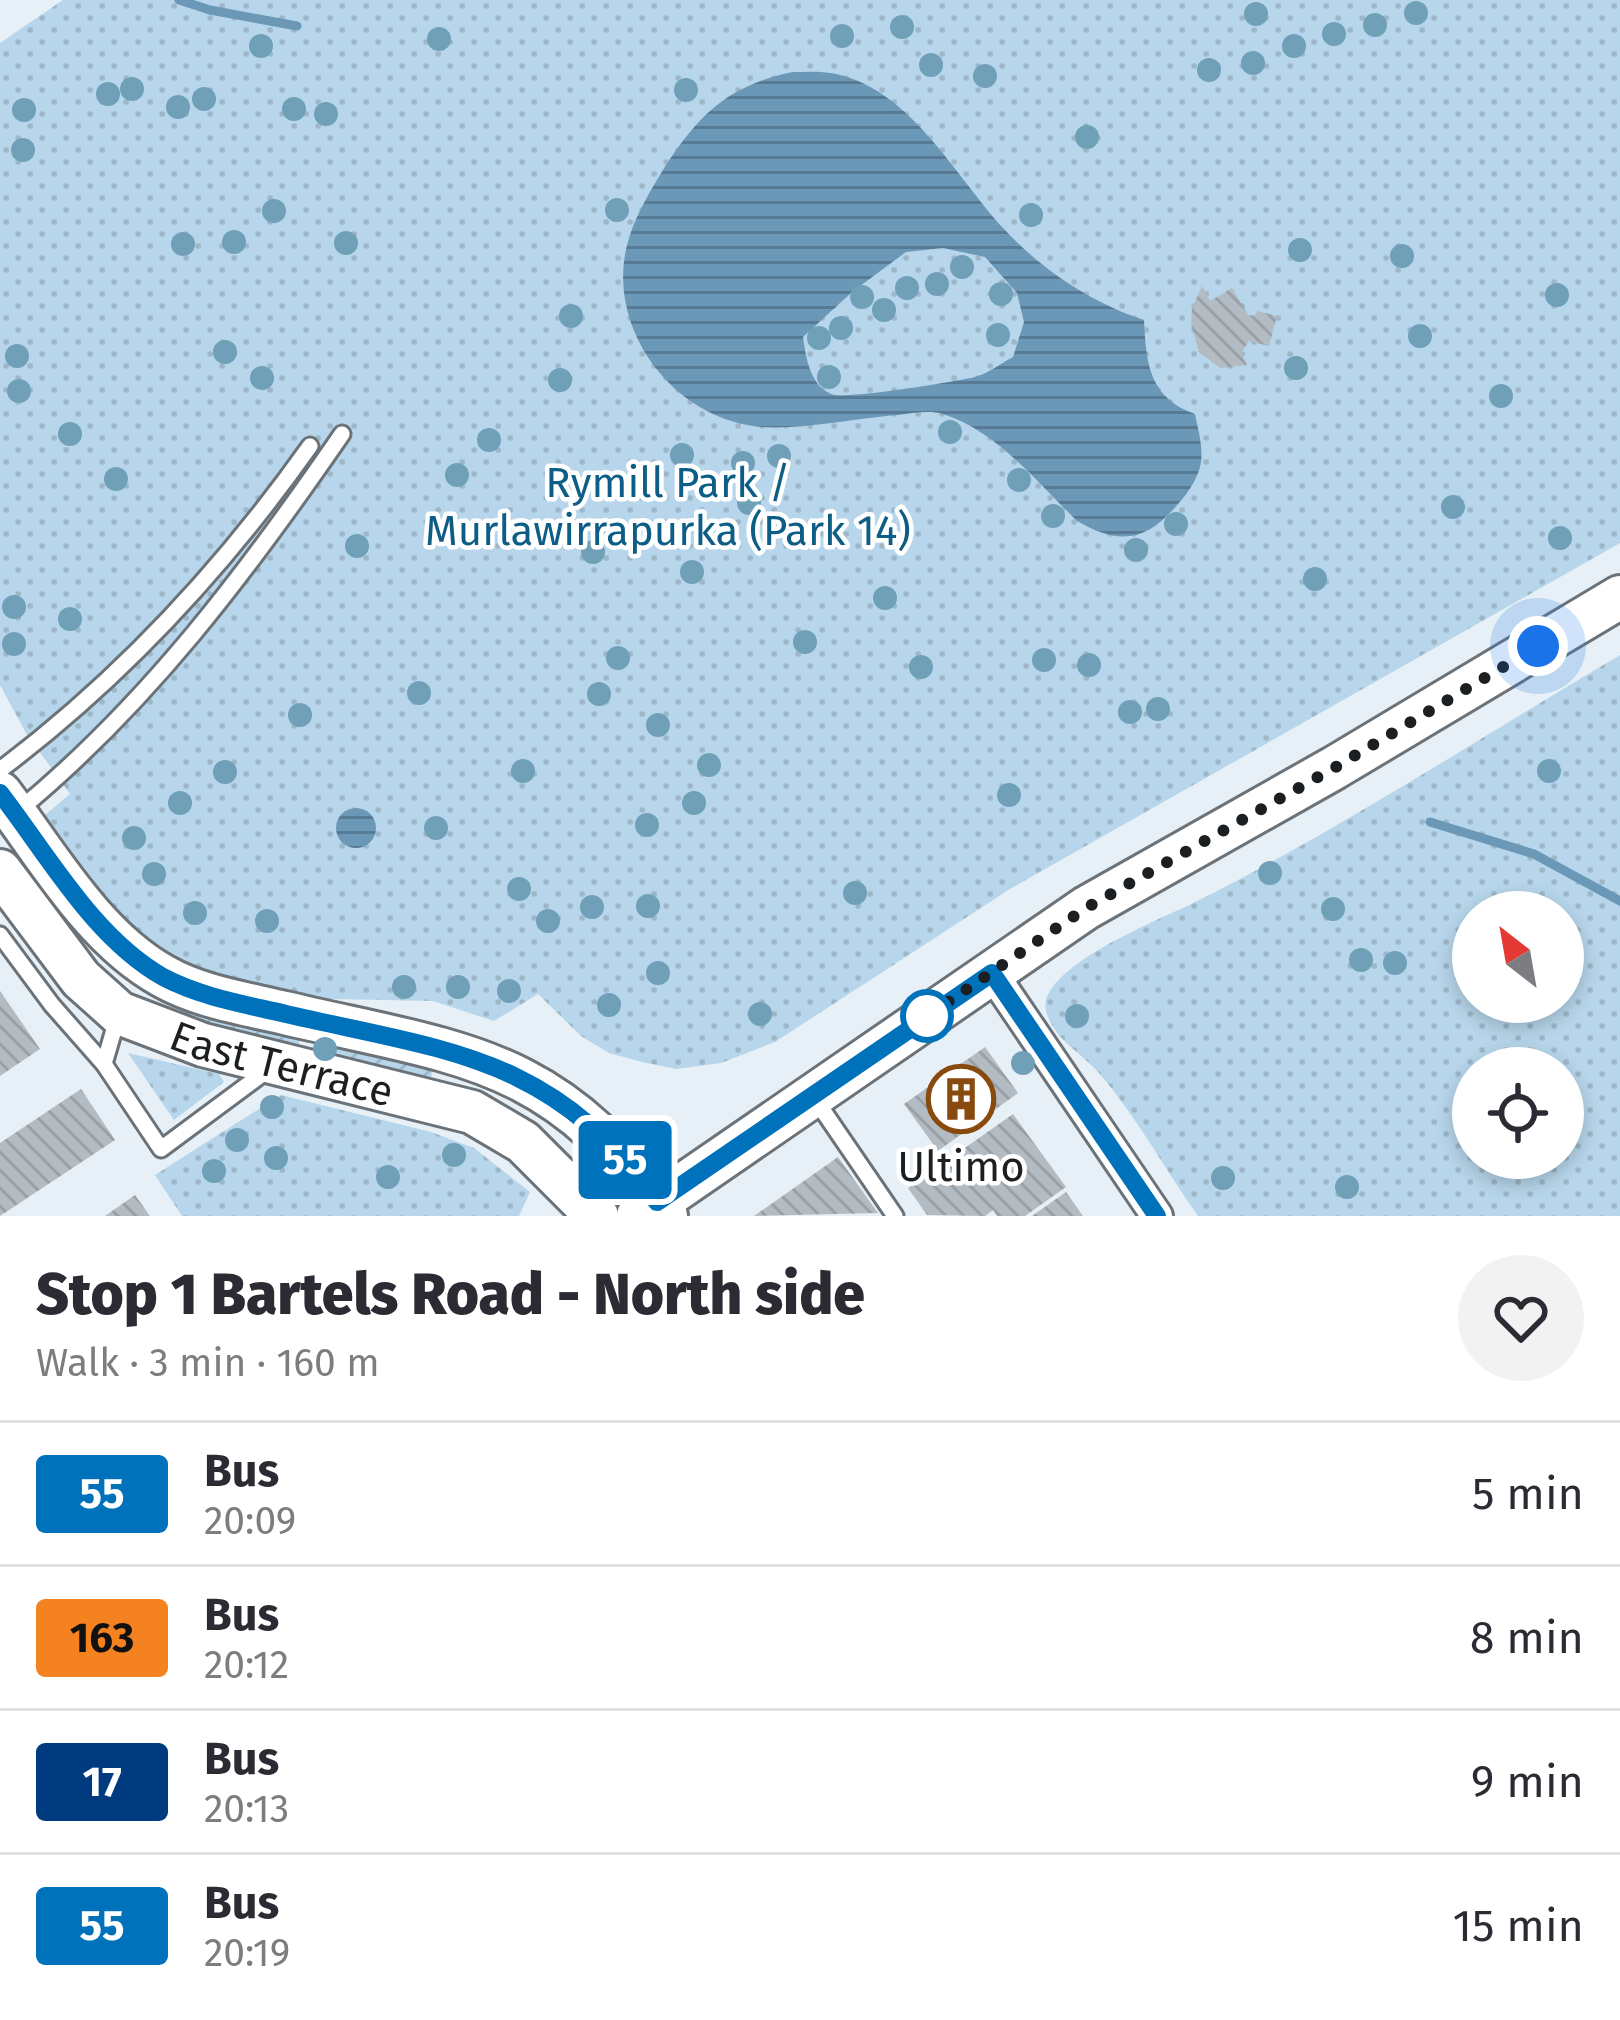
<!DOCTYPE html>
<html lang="en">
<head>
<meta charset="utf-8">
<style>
	:root { --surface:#fff; --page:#f2f2f3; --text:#2b2b33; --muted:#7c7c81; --line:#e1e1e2 }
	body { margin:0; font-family:"Fira Sans",sans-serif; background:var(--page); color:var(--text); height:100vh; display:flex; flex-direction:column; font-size:45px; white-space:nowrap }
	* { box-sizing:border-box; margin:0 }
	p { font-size:39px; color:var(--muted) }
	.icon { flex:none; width:66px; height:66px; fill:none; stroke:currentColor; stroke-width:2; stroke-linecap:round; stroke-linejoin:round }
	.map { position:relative; height:1216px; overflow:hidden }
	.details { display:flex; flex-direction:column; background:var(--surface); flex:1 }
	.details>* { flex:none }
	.badge { padding:0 24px; border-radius:9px; font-size:42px; line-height:78px }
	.needle { width:78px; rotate:329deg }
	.buttons { position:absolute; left:1452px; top:891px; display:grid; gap:24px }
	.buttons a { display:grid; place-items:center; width:132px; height:132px; border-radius:50%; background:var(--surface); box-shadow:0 6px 18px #0003; font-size:60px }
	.you { position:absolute; width:60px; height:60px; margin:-30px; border:9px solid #fff; border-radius:50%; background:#1a73e8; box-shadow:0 0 0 18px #1a73e833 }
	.map>.badge { position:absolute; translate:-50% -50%; box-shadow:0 0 0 6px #fff }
	.round { display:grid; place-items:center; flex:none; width:126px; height:126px; border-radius:63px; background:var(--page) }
	.overview { display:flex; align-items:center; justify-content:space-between; height:204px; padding:0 36px }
	h1 { font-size:57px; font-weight:800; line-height:90px }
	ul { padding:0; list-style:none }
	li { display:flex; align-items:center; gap:36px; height:144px; padding:0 36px; border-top:3px solid var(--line) }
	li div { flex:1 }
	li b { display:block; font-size:45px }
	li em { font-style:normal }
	li .badge { min-width:132px; font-weight:700; text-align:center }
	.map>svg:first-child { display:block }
</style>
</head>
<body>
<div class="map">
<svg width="1620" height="1216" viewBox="0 0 1620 1216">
	<defs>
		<pattern id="grass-dots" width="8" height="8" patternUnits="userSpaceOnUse" patternTransform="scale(3)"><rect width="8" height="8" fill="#b7d6eb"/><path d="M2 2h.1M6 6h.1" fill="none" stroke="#9db7c9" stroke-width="1.8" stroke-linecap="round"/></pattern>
		<pattern id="garden-furrows" width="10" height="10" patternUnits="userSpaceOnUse" patternTransform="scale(3)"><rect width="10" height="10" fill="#b7d6eb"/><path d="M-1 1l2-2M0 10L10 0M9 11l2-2" fill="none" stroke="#9db7c9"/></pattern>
		<pattern id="water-rules" width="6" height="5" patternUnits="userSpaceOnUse" patternTransform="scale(3)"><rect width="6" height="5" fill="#6b98b6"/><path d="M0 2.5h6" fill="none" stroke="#577b94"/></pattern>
		<pattern id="building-back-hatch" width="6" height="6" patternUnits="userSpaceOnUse" patternTransform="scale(3)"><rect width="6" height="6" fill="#b3bcc3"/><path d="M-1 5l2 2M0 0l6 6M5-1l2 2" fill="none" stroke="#99a1a7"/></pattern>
	</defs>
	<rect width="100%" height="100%" fill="#e6f0f6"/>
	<g fill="url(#grass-dots)" fill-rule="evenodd">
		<polygon points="63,0 1620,0 1620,543 1010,889 775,1042 721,1063 676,1069 642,1062 609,1053 581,1036 538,994 494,1021 433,1001 284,998 176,964 136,938 45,815 70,794 26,733 0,685 0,43"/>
		<path d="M1620,655V1216H1198C1165,1169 1136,1116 1099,1073C1082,1053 1053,1039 1046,1011C1036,970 1153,922 1185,907C1335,833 1476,740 1620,655ZM1563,912V1002H1473V912ZM1563,1068V1158H1473V1068Z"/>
		<polygon points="128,1053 219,1074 224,1082 174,1120"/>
		<polygon points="281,1095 431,1132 474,1148 530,1192 519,1216 182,1216 155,1175"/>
	</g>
	<g fill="url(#garden-furrows)">
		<polygon points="182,1007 301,1035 297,1051 177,1016"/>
		<polygon points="316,1038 390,1051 433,1070 430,1082 313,1054"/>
	</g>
	<g fill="url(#water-rules)" fill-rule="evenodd">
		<path d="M793,72C805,72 818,71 830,73C909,85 955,177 1005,230C1042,270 1092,303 1144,320C1146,363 1149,398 1195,414C1198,429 1203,446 1201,462C1199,477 1188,493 1178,504C1147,541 1120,546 1077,521C1038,483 997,431 943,414C930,410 912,413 898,415C858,418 800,430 762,427C672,420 602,325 629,238C637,212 652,188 666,165C701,112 730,85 793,72ZM943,248L985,257L1017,293L1024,322L1013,357C1000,364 986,375 971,378C950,382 846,400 831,394C810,385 806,358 803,337L852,292L906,252Z"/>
		<circle cx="356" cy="828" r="20"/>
	</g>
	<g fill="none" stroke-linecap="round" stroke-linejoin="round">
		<g stroke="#6b98b6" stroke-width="9">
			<polyline points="179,0 210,10 297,26"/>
			<polyline points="1430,822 1534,854 1620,901"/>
		</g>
	</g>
	<g fill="url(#building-back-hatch)">
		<polygon points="1202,286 1210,301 1232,288 1248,315 1255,316 1257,311 1277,316 1269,346 1249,341 1241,353 1247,365 1220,368 1199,352 1191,324 1192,308"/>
		<polygon points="0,991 40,1049 0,1076"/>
		<polygon points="985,1047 1018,1093 938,1151 904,1104"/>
		<polygon points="81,1089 115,1140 0,1216 0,1143"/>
		<polygon points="1013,1114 1066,1187 1025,1216 997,1216 993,1210 985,1216 927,1215 908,1188"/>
		<polygon points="838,1157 878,1213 754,1216"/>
		<polygon points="1066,1192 1083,1216 1032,1216"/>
		<polygon points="135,1195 150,1216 105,1216"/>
	</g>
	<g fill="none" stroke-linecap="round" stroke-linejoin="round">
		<g stroke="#6b7379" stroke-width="21">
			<g id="service">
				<path d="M0,770C122,678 222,570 310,446"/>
				<path d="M18,811C148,704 247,572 342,434"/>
				<polyline points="0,935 52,1005 104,1064"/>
				<polyline points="118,1016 104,1064 161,1149 269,1069"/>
				<polyline points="813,1096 895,1216"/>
			</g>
		</g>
		<g stroke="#6b7379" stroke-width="36">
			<polyline id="minor" points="992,973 1157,1216"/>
		</g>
		<g stroke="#6b7379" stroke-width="48">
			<g id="secondary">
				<path d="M0,793C47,855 93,937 163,976C200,997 243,1003 285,1013C459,1054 556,1055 666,1216"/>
				<path id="s1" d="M0,871L81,979L119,1013L203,1045L472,1112L523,1142L597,1216"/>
				<polyline points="638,1216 1086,908 1334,768 1620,597"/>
			</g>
		</g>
		<use href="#service" stroke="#fff" stroke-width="15"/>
		<use href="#minor" stroke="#fff" stroke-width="30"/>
		<use href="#secondary" stroke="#fff" stroke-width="42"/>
	</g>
	<g fill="#6fa0b8">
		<circle cx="1416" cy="13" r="12"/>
		<circle cx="1256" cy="14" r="12"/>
		<circle cx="1375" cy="25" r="12"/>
		<circle cx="902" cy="27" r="12"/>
		<circle cx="1334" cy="34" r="12"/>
		<circle cx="842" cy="36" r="12"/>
		<circle cx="439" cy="39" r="12"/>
		<circle cx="261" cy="46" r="12"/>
		<circle cx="1294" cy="46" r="12"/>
		<circle cx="1253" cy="63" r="12"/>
		<circle cx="931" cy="65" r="12"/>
		<circle cx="1209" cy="70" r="12"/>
		<circle cx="985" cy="76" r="12"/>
		<circle cx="132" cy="89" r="12"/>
		<circle cx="686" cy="90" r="12"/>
		<circle cx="108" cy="94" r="12"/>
		<circle cx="204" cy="99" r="12"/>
		<circle cx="178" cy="107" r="12"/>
		<circle cx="294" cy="109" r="12"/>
		<circle cx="24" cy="110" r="12"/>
		<circle cx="326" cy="114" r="12"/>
		<circle cx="1087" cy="137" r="12"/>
		<circle cx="23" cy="150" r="12"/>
		<circle cx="617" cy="210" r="12"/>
		<circle cx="274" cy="211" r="12"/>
		<circle cx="1031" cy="215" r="12"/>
		<circle cx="234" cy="242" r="12"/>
		<circle cx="346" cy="243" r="12"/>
		<circle cx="183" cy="244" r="12"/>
		<circle cx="1300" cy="250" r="12"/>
		<circle cx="1402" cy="256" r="12"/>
		<circle cx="962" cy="267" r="12"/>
		<circle cx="937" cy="284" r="12"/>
		<circle cx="907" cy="288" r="12"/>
		<circle cx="1001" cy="294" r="12"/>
		<circle cx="1557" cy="295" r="12"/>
		<circle cx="862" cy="297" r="12"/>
		<circle cx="884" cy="310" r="12"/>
		<circle cx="571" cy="316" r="12"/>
		<circle cx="841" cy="328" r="12"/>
		<circle cx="998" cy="335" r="12"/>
		<circle cx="1420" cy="336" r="12"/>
		<circle cx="819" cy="338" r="12"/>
		<circle cx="225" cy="352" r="12"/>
		<circle cx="17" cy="356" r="12"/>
		<circle cx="1296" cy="368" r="12"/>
		<circle cx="829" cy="377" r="12"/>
		<circle cx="262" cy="378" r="12"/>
		<circle cx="560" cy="380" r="12"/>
		<circle cx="19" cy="391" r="12"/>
		<circle cx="1501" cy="396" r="12"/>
		<circle cx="950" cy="432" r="12"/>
		<circle cx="70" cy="434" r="12"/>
		<circle cx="489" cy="440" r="12"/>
		<circle cx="682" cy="455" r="12"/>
		<circle cx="779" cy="456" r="12"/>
		<circle cx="743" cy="463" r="12"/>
		<circle cx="457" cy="475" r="12"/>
		<circle cx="116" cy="479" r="12"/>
		<circle cx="1019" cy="480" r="12"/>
		<circle cx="749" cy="503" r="12"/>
		<circle cx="1453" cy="507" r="12"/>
		<circle cx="1053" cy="516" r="12"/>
		<circle cx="1176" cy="524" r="12"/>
		<circle cx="1560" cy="538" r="12"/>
		<circle cx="357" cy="546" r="12"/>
		<circle cx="1136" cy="550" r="12"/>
		<circle cx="593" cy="552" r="12"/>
		<circle cx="692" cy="572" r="12"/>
		<circle cx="1315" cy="579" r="12"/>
		<circle cx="885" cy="598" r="12"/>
		<circle cx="14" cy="607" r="12"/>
		<circle cx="70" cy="619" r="12"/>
		<circle cx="805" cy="642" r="12"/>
		<circle cx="14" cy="644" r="12"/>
		<circle cx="618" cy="658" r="12"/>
		<circle cx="1044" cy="660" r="12"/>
		<circle cx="1089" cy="665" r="12"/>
		<circle cx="921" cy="667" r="12"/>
		<circle cx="419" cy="693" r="12"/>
		<circle cx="599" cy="694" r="12"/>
		<circle cx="1158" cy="709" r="12"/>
		<circle cx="1130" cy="712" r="12"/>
		<circle cx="300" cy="715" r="12"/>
		<circle cx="658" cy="725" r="12"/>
		<circle cx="709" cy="765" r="12"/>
		<circle cx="523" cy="771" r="12"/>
		<circle cx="1549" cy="771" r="12"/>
		<circle cx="225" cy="772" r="12"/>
		<circle cx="1009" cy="795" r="12"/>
		<circle cx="180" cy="803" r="12"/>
		<circle cx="694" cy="803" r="12"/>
		<circle cx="647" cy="825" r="12"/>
		<circle cx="436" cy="828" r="12"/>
		<circle cx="134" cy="838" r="12"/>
		<circle cx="1270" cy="873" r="12"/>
		<circle cx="154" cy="874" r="12"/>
		<circle cx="519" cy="889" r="12"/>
		<circle cx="855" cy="893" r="12"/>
		<circle cx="648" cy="906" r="12"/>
		<circle cx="592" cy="907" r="12"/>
		<circle cx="1333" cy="909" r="12"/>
		<circle cx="195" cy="913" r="12"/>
		<circle cx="267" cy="921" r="12"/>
		<circle cx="548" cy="921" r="12"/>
		<circle cx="1361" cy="960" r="12"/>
		<circle cx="1395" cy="963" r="12"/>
		<circle cx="658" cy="973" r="12"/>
		<circle cx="404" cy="987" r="12"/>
		<circle cx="458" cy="987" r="12"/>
		<circle cx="509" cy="991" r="12"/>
		<circle cx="609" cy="1005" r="12"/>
		<circle cx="760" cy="1014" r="12"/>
		<circle cx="1077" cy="1016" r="12"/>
		<circle cx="325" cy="1049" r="12"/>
		<circle cx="1023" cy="1063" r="12"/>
		<circle cx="272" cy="1107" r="12"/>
		<circle cx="237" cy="1140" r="12"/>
		<circle cx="454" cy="1155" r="12"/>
		<circle cx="276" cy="1158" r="12"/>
		<circle cx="214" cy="1171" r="12"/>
		<circle cx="388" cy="1177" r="12"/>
		<circle cx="1223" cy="1178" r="12"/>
		<circle cx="1347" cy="1187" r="12"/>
	</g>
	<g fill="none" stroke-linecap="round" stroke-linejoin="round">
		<g stroke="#fff" stroke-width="27">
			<path id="line" d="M0,793C48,855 93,937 163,977C201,997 244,1004 286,1014C446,1051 554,1055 657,1202L992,973L1157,1216"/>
		</g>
		<use href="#line" stroke="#0072bc" stroke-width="18"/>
		<polyline stroke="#1c1f21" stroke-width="12" stroke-dasharray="0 21.6" points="927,1016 920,1021 1086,908 1334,768 1538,646"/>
	</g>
	<defs>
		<g id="building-ring" transform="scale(3.45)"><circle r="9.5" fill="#fff" stroke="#884a0d" stroke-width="1.5"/><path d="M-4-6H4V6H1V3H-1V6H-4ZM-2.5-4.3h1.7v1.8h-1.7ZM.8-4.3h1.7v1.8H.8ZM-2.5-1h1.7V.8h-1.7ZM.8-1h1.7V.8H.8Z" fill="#884a0d"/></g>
	</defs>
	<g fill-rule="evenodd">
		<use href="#building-ring" x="961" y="1099"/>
	</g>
	<circle fill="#fff" stroke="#0072bc" stroke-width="6" cx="927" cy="1016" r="24"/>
	<g text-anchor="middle" stroke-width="9" stroke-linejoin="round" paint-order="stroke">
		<g font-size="42" fill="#0d5e86" stroke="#fff">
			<text x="668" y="497">Rymill Park /<tspan x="668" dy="48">Murlawirrapurka (Park 14)</tspan></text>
		</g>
		<g font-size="42" fill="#1c1f21" stroke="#fff">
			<text dy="15" stroke="none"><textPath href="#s1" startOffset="357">East Terrace</textPath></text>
		</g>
		<g font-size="42" fill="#1c1f21" stroke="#fff">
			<text x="961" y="1181">Ultimo</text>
		</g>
	</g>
</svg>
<div class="buttons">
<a><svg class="needle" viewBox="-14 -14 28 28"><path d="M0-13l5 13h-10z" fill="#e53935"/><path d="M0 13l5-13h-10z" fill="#7c7c81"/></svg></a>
<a><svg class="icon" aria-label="locate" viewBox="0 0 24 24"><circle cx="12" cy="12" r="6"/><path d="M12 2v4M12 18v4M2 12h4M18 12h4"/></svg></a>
</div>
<div class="you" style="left:1538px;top:646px"></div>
<b class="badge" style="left:625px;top:1160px;background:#0072bc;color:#fff">55</b>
</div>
<section class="details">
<div class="overview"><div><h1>Stop 1 Bartels Road - North side</h1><p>Walk · 3 min · 160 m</p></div><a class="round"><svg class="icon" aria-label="heart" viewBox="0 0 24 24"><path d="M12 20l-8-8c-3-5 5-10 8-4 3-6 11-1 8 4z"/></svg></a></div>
<ul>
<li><span class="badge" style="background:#0072bc;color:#fff">55</span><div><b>Bus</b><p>20:09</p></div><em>5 min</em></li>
<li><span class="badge" style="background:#f58220;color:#111">163</span><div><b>Bus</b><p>20:12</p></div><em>8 min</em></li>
<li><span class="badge" style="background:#003b80;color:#fff">17</span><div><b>Bus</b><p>20:13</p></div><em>9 min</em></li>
<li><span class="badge" style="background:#0072bc;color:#fff">55</span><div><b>Bus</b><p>20:19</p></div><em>15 min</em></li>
</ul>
</section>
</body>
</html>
